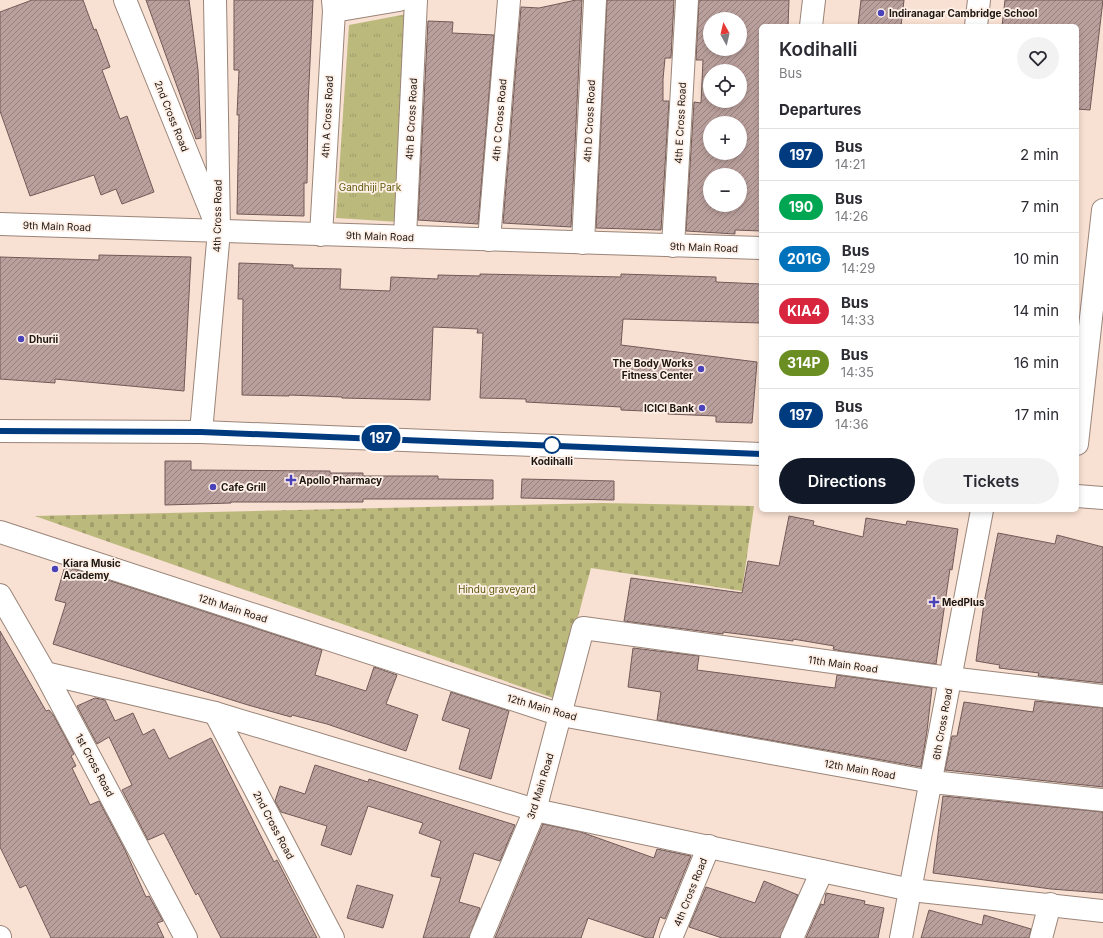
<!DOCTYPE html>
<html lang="en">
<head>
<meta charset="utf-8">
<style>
	:root { --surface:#fff; --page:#f2f2f3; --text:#2b2b33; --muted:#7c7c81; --line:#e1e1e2; --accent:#111827 }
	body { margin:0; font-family:Inter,sans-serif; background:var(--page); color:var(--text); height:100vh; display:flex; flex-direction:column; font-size:15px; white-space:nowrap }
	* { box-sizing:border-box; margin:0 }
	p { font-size:13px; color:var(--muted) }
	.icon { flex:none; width:22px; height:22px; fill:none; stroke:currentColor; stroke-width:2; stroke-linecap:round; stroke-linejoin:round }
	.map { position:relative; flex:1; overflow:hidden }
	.drawer { position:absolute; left:759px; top:24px; width:320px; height:488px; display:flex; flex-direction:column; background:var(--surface); border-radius:6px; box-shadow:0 2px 6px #0003 }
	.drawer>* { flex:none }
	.badge { padding:0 8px; border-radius:13px; font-size:14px; line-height:26px }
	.needle { width:26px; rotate:352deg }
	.controls { position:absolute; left:703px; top:12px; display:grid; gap:8px }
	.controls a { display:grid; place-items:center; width:44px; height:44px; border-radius:50%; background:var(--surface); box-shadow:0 2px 6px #0003; font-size:20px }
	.map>.badge { position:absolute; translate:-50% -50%; box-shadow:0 0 0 2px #fff }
	h2 { padding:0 20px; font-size:15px; line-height:36px }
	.round { display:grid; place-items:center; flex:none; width:42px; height:42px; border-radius:21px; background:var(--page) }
	.overview { display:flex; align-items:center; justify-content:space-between; height:68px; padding:0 20px }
	h1 { font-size:19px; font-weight:600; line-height:30px }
	.primary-button { display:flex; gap:8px; margin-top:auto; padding:8px 20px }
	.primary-button a { flex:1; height:46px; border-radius:24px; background:var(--accent); color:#fff; font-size:16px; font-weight:600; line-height:46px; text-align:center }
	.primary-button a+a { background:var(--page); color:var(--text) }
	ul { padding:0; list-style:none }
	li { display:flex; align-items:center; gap:12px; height:52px; padding:0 20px; border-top:1px solid var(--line) }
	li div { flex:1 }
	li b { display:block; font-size:15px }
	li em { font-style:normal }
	li .badge { min-width:44px; font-weight:700; text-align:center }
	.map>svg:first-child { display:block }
</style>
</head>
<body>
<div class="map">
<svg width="1103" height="938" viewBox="0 0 1103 938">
	<defs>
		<pattern id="cemetery-stones" width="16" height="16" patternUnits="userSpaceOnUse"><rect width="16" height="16" fill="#bcb97d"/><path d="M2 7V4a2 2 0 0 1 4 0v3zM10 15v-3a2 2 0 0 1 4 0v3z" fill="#a19e6b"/></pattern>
		<pattern id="park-tufts" width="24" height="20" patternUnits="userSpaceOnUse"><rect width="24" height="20" fill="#bcb97d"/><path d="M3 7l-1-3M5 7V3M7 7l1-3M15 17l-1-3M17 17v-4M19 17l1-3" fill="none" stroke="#a19e6b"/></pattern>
		<pattern id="building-hatch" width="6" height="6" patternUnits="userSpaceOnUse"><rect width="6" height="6" fill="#baa09d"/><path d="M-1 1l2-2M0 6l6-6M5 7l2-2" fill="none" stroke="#97817f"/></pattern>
	</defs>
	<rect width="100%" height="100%" fill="#f8e0d2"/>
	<polygon fill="url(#cemetery-stones)" points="602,503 754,506 742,591 591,568 556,699 35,516"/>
	<polygon fill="url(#park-tufts)" points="412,13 399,222 336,218 349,25"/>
	<g fill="url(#building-hatch)" stroke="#715a57" fill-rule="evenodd">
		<polygon points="32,0 83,0 94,30 96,29 110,67 102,70 120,119 127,116 154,192 122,204 116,189 101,195 94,175 30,196 0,111 0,12"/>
		<polygon points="146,0 189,0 198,70 201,138 196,139"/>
		<polygon points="234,0 313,0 308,104 307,183 304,183 304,216 237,214 239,115 237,115 239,70 234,70"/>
		<polygon points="576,0 582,0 571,227 503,223 521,7 539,8"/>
		<polygon points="607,0 674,0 671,58 665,58 663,79 663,101 669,101 661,230 596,228"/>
		<path d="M699,0H789L788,26H761V231L735,230V234L686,231L694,102L701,103L703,60H696ZM710,19H740V49H710ZM710,71H740V101H710ZM710,123H740V153H710ZM710,175H740V205H710Z"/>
		<polygon points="861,0 904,0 901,26 858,26"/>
		<polygon points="1005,0 1103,0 1090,110 1077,109 1077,26 1002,26"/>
		<polygon points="428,21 453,22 452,33 494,35 478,224 418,220"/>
		<polygon points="99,255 191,257 184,391 55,379 55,383 0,379 0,257 99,260"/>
		<polygon points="239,263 293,265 293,268 341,269 340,289 390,291 391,277 438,279 438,275 480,276 480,274 621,277 621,274 716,277 716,282 761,284 761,323 623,319 621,345 757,362 752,423 716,422 716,416 668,414 668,412 621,410 621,407 526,402 526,399 480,398 483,333 477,333 478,329 433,327 430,400 342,398 342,397 289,395 289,396 242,395 243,299 238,299"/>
		<polygon points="165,461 191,461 191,470 330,471 330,473 363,473 363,476 438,476 438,479 493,480 493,499 363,499 363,502 231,502 231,503 165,505"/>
		<polygon points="522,479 614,481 614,500 521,498"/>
		<polygon points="789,516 814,521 813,525 863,537 866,518 906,525 907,521 958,529 952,570 950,569 936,664 841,651 833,649 834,646 793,639 793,641 723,632 723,634 624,621 631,578 742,593 748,561 779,566"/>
		<polygon points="998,533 1055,544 1057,535 1103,547 1103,683 1038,676 1039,673 999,668 1000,665 976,661 984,603"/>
		<polygon points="65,566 322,650 315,675 366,691 374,667 397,675 386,704 418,715 406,751 327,724 292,715 291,717 248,705 53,644 66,603 55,600"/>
		<polygon points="0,631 46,711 49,710 54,716 74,754 71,756 76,766 72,768 90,805 99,801 125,850 146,897 149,896 163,921 157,923 164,938 51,938 26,885 20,888 0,847"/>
		<polygon points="633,648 699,656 697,670 835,688 837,675 932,688 927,731 921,767 657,720 661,692 628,687"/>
		<polygon points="451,692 509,711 491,779 459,769 470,729 442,720"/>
		<polygon points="95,698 105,700 115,721 133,713 143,735 154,729 169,759 211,738 274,862 277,860 317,938 221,938 198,893 196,895 164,833 148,840 122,790 132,785 109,737 97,744 77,706"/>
		<polygon points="1035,701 1103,708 1103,787 945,770 952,736 957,736 964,702 1033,712"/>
		<polygon points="315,765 368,782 369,779 515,825 500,861 474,853 459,902 480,908 469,938 423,938 441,878 431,876 441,841 419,833 423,823 368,806 351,855 321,845 327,826 281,812 275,801 280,786 305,794"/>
		<polygon points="943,796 1103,812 1103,893 1051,889 933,873"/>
		<polygon points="543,824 581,832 654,858 657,849 691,856 665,919 660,917 653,938 647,938 588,918 581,938 495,938"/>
		<polygon points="764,881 798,895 780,938 722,938 689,927 706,887 755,903"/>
		<polygon points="357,885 393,895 383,928 347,918"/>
		<polygon points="826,893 865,901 864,904 884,908 878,938 806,938 821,904 824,905"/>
		<polygon points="929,910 982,925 984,915 1031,929 1029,938 921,938"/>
	</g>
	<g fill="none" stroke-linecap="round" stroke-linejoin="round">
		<g stroke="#9a8579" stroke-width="24">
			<g id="street">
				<polyline points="125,0 214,219"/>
				<polyline points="334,11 399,0"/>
				<polyline points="811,26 814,0"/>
				<polyline points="976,26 979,0"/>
				<polyline points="0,224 761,248"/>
				<polyline points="321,235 334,11 333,0"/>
				<polyline points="405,237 416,0"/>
				<polyline points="489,240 509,0"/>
				<polyline points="583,243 595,0"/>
				<polyline points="673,246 687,0"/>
				<polyline points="201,432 219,231 215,0"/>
				<polyline points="1077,444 1103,210"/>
				<polyline points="0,532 561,715 932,782 1103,800"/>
				<polyline points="0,595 45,673 186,938"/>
				<polyline points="45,673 215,713 535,810 911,890 1103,911"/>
				<polyline points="215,713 333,938"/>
				<polyline points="481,938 535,810 583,628 949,678 1103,696"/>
				<polyline points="671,938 709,846"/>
				<polyline points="792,938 822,871"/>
				<polyline points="1041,938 1050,904"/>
			</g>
		</g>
		<g stroke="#9a8579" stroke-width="24">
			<g id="secondary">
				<polyline points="0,431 201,432 761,454"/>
				<polyline points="1077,496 1103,498"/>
				<polyline points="0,937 0,938"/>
				<polyline points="901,938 982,510"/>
			</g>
		</g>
		<use href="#street" stroke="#fff" stroke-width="22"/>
		<use href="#secondary" stroke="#fff" stroke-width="22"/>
	</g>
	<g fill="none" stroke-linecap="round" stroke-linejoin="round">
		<g stroke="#fff" stroke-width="9">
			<polyline id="line" points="0,431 201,432 761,454"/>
		</g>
		<use href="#line" stroke="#003b80" stroke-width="6"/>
	</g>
	<g fill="#4a42b9" stroke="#fef0e7" stroke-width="1.5">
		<circle cx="881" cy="13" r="4"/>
		<circle cx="21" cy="339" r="4"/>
		<circle cx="701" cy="369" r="4"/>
		<circle cx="702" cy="408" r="4"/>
		<path d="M289 474h4v4h4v4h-4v4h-4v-4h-4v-4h4z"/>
		<circle cx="213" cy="487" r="4"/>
		<circle cx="55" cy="569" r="4"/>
		<path d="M932 596h4v4h4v4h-4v4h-4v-4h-4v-4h4z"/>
	</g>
	<circle fill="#fff" stroke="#003b80" stroke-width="2" cx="552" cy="445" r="8"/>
	<g text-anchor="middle" stroke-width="3.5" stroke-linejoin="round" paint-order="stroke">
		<g font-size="10" font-weight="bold" fill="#1d1510" stroke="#fef0e7" text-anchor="start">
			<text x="889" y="17">Indiranagar Cambridge School</text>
			<text x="29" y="343">Dhurii</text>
			<text x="693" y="367" text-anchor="end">The Body Works<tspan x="693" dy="12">Fitness Center</tspan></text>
			<text x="694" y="412" text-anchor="end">ICICI Bank</text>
			<text x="299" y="484">Apollo Pharmacy</text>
			<text x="221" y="491">Cafe Grill</text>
			<text x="63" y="567">Kiara Music<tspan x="63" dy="12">Academy</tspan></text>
			<text x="942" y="606">MedPlus</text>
		</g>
		<g font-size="10" fill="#1d1510" stroke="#fef0e7">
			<text transform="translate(172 116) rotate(68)" y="4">2nd Cross Road</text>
			<text transform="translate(327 117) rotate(-87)" y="4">4th A Cross Road</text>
			<text transform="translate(411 119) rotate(-87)" y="4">4th B Cross Road</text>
			<text transform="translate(499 120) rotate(-85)" y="4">4th C Cross Road</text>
			<text transform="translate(589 121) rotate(-87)" y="4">4th D Cross Road</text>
			<text transform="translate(680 123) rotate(-87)" y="4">4th E Cross Road</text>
			<text transform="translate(217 216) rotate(-89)" y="4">4th Cross Road</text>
			<text transform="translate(57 226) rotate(2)" y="4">9th Main Road</text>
			<text transform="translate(380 236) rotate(2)" y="4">9th Main Road</text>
			<text transform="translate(704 247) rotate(2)" y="4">9th Main Road</text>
			<text transform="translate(233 608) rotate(18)" y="4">12th Main Road</text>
			<text transform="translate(843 664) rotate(8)" y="4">11th Main Road</text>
			<text transform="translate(542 707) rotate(16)" y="4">12th Main Road</text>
			<text transform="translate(942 724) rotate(-80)" y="4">6th Cross Road</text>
			<text transform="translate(95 765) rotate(62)" y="4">1st Cross Road</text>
			<text transform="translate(860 769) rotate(10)" y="4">12th Main Road</text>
			<text transform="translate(540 786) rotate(-73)" y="4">3rd Main Road</text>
			<text transform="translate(274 825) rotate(62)" y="4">2nd Cross Road</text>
			<text transform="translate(690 892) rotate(-68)" y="4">4th Cross Road</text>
		</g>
		<g font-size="10" fill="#5e590c" stroke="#fef0e7">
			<text x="370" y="191">Gandhiji Park</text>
			<text x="497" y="593">Hindu graveyard</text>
		</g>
		<g font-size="10" font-weight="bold" fill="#1d1510" stroke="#fef0e7">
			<text x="552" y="465">Kodihalli</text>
		</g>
	</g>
</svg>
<div class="controls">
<a><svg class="needle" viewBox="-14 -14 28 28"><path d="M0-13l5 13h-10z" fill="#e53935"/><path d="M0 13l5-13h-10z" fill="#7c7c81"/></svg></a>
<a><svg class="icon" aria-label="locate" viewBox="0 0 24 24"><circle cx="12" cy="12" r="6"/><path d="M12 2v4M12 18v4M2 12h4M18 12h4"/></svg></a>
<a>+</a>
<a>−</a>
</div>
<b class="badge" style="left:381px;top:438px;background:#003b80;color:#fff">197</b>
<section class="drawer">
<div class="overview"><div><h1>Kodihalli</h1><p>Bus</p></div><a class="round"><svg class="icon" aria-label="heart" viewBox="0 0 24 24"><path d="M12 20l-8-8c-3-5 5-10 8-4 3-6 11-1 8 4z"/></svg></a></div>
<h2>Departures</h2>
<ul>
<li><span class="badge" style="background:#003b80;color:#fff">197</span><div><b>Bus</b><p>14:21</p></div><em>2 min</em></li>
<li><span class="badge" style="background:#00a651;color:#fff">190</span><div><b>Bus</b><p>14:26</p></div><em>7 min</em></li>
<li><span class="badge" style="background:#0072bc;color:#fff">201G</span><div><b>Bus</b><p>14:29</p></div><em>10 min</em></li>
<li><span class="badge" style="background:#d7263d;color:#fff">KIA4</span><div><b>Bus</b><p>14:33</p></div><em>14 min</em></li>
<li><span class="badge" style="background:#6b8e23;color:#fff">314P</span><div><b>Bus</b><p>14:35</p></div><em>16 min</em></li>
<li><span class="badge" style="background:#003b80;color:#fff">197</span><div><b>Bus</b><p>14:36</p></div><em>17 min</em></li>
</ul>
<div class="primary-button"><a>Directions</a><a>Tickets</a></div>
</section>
</div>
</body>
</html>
